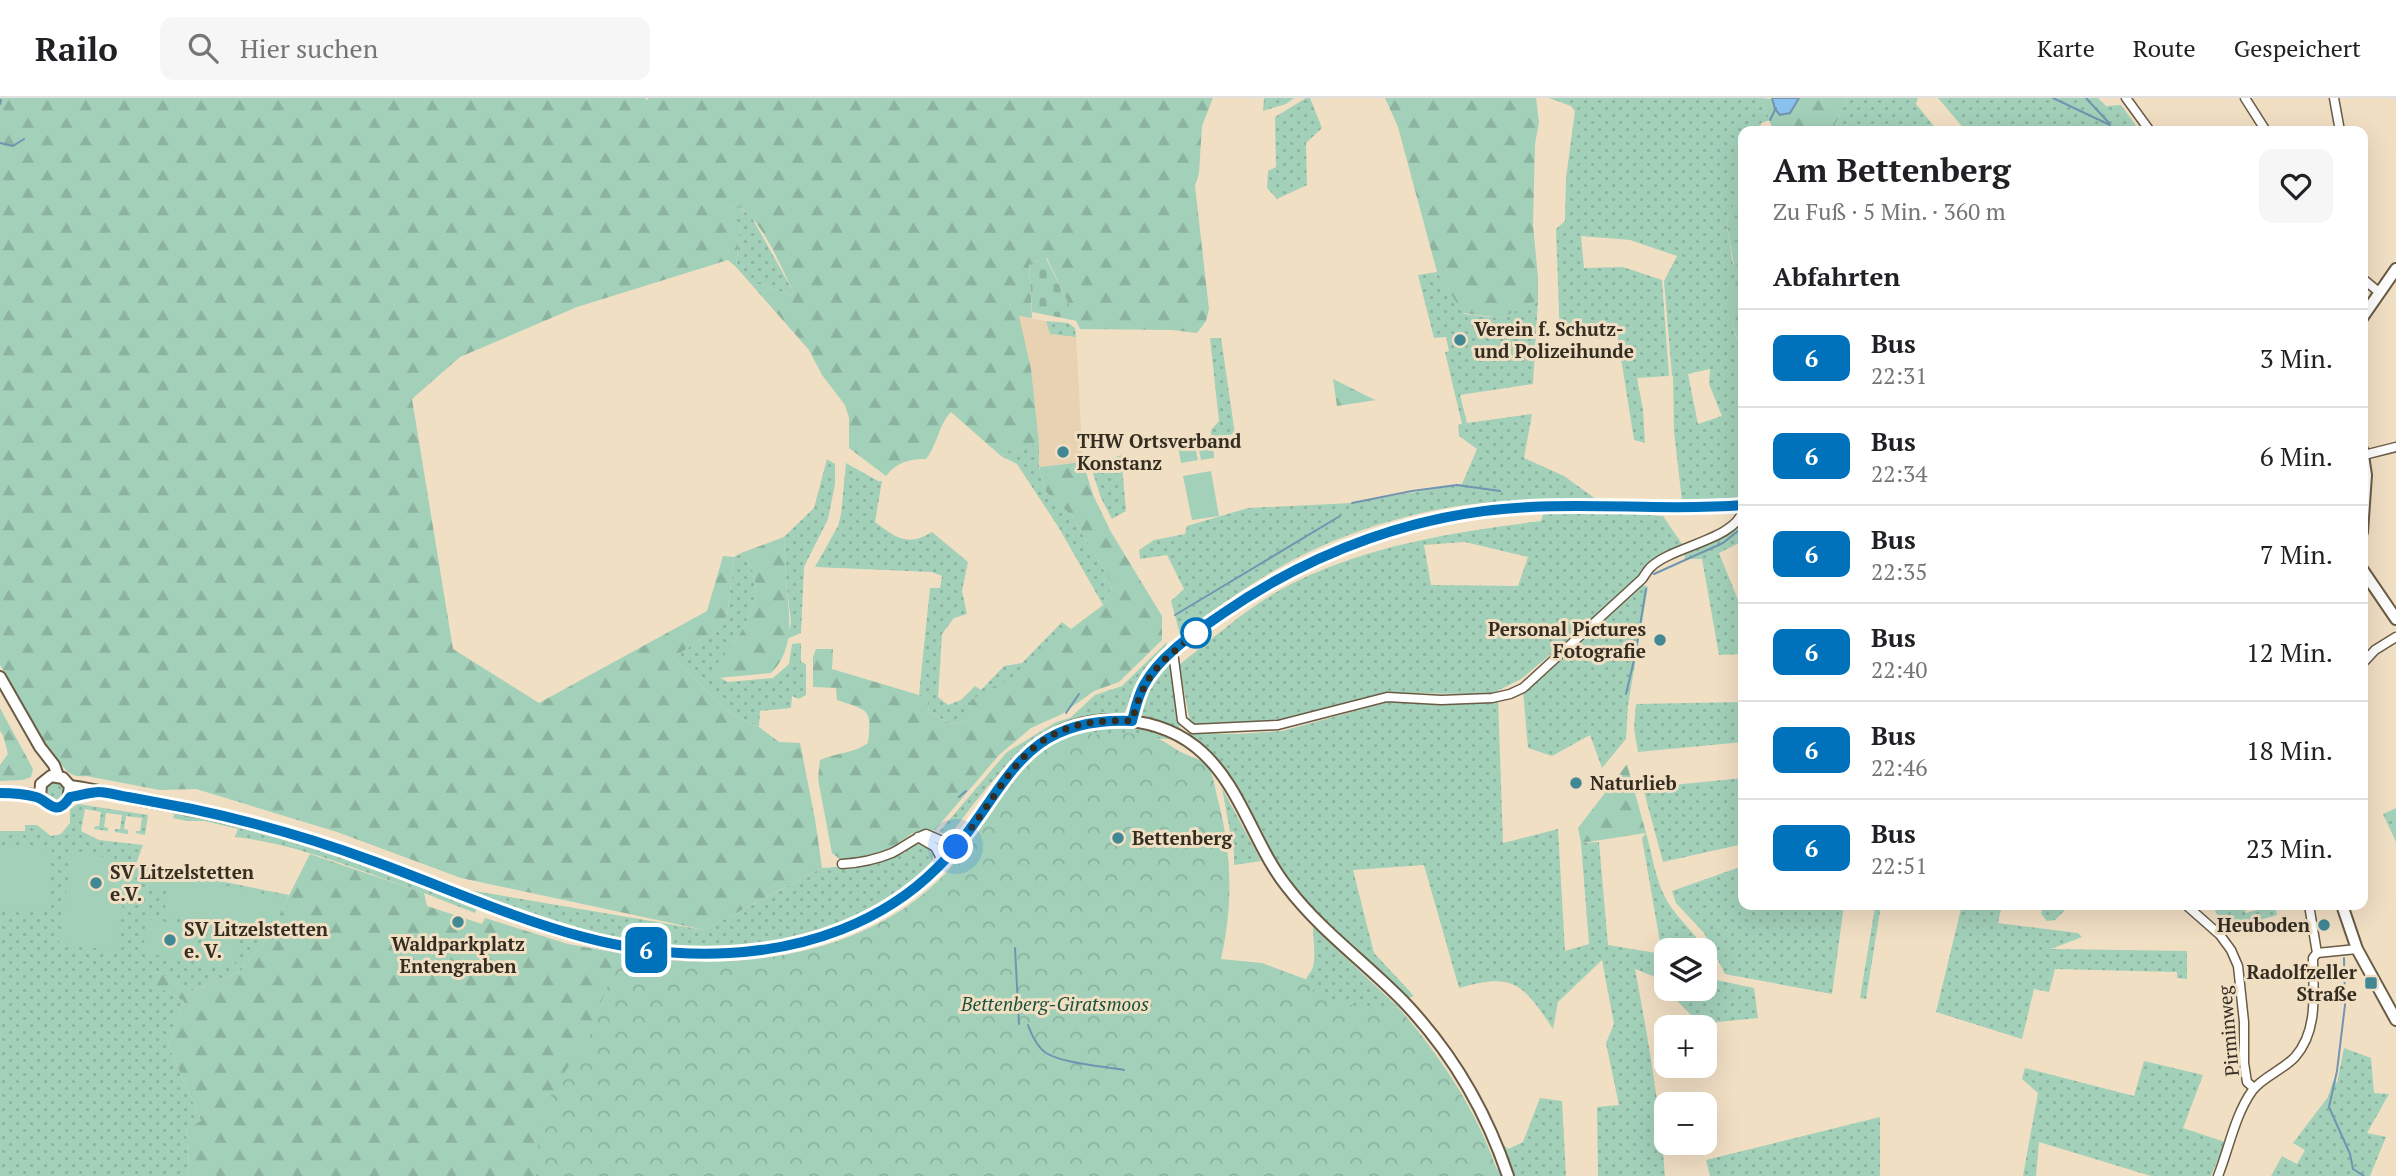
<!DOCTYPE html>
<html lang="de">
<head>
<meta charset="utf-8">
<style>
	:root { --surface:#fff; --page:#f6f6f6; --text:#202124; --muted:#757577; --line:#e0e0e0 }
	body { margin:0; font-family:"PT Serif",serif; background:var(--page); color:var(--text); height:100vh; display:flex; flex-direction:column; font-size:26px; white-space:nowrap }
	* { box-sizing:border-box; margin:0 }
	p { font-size:23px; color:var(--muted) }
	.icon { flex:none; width:38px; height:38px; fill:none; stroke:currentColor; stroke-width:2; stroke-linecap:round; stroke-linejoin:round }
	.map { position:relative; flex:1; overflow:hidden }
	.drawer { position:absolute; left:1738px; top:28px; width:630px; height:784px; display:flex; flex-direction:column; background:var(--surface); border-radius:14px; box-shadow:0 7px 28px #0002 }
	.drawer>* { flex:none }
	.badge { padding:0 14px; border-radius:10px; font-size:24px; line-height:46px }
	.tools { position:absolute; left:1654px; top:840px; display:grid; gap:14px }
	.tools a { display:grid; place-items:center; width:63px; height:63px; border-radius:14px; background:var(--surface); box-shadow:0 7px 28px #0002; font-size:35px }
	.you { position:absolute; width:35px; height:35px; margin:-18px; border:5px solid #fff; border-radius:50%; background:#1a73e8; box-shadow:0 0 0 10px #1a73e833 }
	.map>.badge { position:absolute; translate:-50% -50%; box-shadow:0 0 0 4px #fff }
	h2 { padding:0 35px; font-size:26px; line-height:63px }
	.round { display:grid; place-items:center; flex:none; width:74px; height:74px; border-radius:14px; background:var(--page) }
	.summary { display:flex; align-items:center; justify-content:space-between; height:119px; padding:0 35px }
	h1 { font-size:33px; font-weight:700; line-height:52px }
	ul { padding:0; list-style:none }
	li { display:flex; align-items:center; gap:21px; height:98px; padding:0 35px; border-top:2px solid var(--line) }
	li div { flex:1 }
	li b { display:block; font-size:26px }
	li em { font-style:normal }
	li .badge { min-width:77px; font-weight:700; text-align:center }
	header { display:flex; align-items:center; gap:42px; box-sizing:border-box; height:98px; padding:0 35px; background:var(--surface); border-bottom:2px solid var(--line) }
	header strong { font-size:33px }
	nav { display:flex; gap:38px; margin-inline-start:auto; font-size:24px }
	.search { width:490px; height:63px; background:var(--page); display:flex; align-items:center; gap:18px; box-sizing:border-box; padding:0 24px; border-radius:14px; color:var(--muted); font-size:26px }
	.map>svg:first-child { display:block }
</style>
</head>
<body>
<header>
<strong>Railo</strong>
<div class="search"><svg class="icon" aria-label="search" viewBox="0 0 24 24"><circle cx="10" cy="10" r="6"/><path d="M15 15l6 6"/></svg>Hier suchen</div>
<nav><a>Karte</a><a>Route</a><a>Gespeichert</a></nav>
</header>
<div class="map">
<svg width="2396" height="1078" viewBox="0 0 2396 1078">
	<defs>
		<pattern id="grass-dots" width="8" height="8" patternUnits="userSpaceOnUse" patternTransform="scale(1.75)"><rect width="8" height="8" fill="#a2d0b9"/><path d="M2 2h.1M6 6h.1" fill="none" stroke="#8cb39f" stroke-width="1.8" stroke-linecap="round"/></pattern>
		<pattern id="forest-firs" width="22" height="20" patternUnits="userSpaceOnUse" patternTransform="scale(1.75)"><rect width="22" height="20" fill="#a2d0b9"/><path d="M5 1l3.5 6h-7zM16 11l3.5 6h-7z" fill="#8cb39f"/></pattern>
		<pattern id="wetland-marsh" width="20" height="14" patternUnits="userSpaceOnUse" patternTransform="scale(1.75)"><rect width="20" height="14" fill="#a2d0b9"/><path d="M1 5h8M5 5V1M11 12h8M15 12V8" fill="none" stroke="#8cb39f"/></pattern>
		<pattern id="cemetery-stones" width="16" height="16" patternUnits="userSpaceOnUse" patternTransform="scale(1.75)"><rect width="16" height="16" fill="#a2d0b9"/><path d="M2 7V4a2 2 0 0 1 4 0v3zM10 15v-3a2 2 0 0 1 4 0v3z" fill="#8cb39f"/></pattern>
		<pattern id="park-crowns" width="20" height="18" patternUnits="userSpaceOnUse" patternTransform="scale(1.75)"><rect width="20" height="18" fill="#a2d0b9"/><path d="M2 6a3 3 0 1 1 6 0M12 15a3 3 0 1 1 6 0" fill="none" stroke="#8cb39f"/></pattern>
	</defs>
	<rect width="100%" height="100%" fill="#f1dfc4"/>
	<polygon fill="#e8d2b1" points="1018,218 1046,223 1050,236 1076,239 1083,364 1039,369 1039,345 1031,271"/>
	<g fill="url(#grass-dots)" fill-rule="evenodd">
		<polygon points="1264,0 1294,0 1286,6 1263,13"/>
		<polygon points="1306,0 1310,0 1322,30 1306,45 1307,87 1277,101 1267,90 1268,73 1276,69 1275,19"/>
		<path d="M1549,0H1762L1770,22L1761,25L1759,33H1743V87L1726,123L1733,166L1740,169C1731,197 1725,225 1743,252V399L1682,403L1674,333L1673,278H1672L1664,183L1677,158L1630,142L1581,138L1584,170L1623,169L1662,182L1669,278L1637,280L1643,312L1645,345L1634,342L1618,241L1560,240L1556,131L1565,123L1566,80L1575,13L1571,8ZM1710,271L1709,286L1722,318L1698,326L1688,276Z"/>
		<polygon points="1848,0 1918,0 1916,6 1938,33 1832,33"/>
		<polygon points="1938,0 2098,0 2106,8 2121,7 2140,33 1966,33"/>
		<polygon points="738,108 751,118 793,193 792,198 761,186 751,186 736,169 740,128 729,110"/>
		<path d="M1437,174L1464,216L1501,220L1538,202L1533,286L1460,297L1467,325L1532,316L1524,360L1564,378L1596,401C1562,402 1528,401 1495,404C1434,408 1370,426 1315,451C1267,473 1223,506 1180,536L1171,503L1184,491L1167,457L1140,461L1139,452L1154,442L1185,436L1187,428L1248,410L1352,405L1462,386L1477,351L1459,338L1458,327L1462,326L1445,254L1449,253L1446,239L1434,240L1418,177Z"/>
		<polygon points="1046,223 1068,225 1075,230 1076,239 1050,236"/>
		<polygon points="1210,240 1221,240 1235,336 1211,340 1211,332 1219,323"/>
		<polygon points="1039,345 1039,369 1046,394 1072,418 1113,487 1103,507 1059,430 1017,366 1001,358"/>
		<polygon points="1121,357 1126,413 1112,421 1101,400 1091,369"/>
		<polygon points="827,361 835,366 835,386 828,421 804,469 801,535 787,541 791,524 786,482 784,439 814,410"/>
		<path d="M846,365L878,383H882L875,424C896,440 908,449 932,434L968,464L962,493L967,516L954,520L942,536L938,599L948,607L961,602L975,588L981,592L1004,568L1022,565L1062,524L1071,531L1021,579L996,587L967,623L951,626L929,614L927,602L919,597L930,490H940L942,478L932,474L815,469L838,428L841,416Z"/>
		<path d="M1558,411L1663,418L1682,446L1642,472L1635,483L1648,489L1628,607L1626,641L1602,670L1590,637L1552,658L1528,650L1523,592L1571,542L1570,540L1521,581L1491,596L1389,595L1277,625L1194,629L1190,624L1179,567C1217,537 1254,504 1297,483C1374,446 1457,434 1541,423L1544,413ZM1465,444L1528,459L1518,488L1431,487L1424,447Z"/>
		<path d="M1743,423V448L1741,444L1719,455L1743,514V556L1719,557L1702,461H1685L1684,456C1705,449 1728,440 1743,423Z"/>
		<path d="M741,455C776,489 740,543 713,570V576L728,584L773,580L789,566L792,546L801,545V564L806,566V597L799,601L792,598L791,610L760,613L759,629L731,616L673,560L704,539L714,537L727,518L734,459Z"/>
		<path d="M1167,544L1165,551L1138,584L1124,616C1039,616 997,675 950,737L939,734L1007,654L1056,624L1070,620L1095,597L1122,588Z"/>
		<path d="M1170,564L1180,632L1163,624L1139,616C1138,594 1154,577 1170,564Z"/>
		<path d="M1498,600L1503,745L1558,731L1565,853L1589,846L1581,745L1599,744L1608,847L1662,856L1642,740L1646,735C1652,755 1655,780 1665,799C1679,827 1715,848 1716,882L1754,890L1758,920L1708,925L1691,917L1653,878L1635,871C1648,940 1660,1009 1665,1078H1598L1597,1009L1619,1007L1606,945L1614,926L1602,862L1558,904L1553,931C1523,886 1514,874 1459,890L1424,767L1353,772L1374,855L1414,898L1408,900L1306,805L1288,784L1205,651L1186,635L1238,636L1282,633L1388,604H1440ZM1666,852H1704V891H1666Z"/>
		<polygon points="1743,604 1743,644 1638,654 1634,630 1636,606"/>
		<path d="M1110,628L1140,630L1172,641C1141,642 1124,632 1092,640L962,757C970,740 981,726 991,711C1027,657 1044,639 1110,628Z"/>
		<polygon points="1743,680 1743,746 1663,764 1643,690"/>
		<polygon points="49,681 65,686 67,697 55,706 42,694"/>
		<polygon points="1222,690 1261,763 1234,767 1234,755"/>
		<polygon points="78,706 148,717 145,737 136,735 136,733 140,733 142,720 126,718 124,731 128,732 128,736 115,734 115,731 120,731 122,717 106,715 104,729 108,730 108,733 94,731 95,728 99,728 101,714 85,711 81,733 99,742 143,747 136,766 289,797 269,837 240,874 192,893 156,873 153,886 184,903 168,947 201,1023 186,1031 189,1067 187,1078 0,1078 0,733 25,733 25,727 37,727 51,738 61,736 70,725 70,711"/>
		<polygon points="2396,710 2396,744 2383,716"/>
		<path d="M175,713L248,729L314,749L477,810L475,815L424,795C363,774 300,746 235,739L238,731L205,723H186L173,720Z"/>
		<path d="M921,746L927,749L933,758L932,766C911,785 889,803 864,816C801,849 704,857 635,846C574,837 513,814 457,790L704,832L822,770L867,767L904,755L911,748Z"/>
		<polygon points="1743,768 1743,807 1844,807 1832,896 1725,876 1704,835 1676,805 1672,793"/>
		<polygon points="1864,807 1881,807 1866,901 1860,900 1875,809"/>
		<polygon points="1962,807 2002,807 1998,825 2078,835 2082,839 2051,851 2187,853 2187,881 2177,880 2177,874 2055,871 2049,894 2034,891 2022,941 1936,914"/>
		<polygon points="2038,807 2065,807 2064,813 2055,822 2047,823 2041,816 2043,808"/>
		<polygon points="2212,807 2243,807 2246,815 2275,807 2277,817 2230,831 2223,827"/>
		<path d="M1313,829L1398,909L1378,912L1359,910L1482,1050L1502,1078H1389L1300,894C1303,882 1310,877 1313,869C1316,857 1313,841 1313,829Z"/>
		<polygon points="2344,950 2371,960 2374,995 2389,996 2367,1035 2386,1039 2370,1078 2271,1078 2282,1058 2297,1066 2305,1052 2293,1045 2328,999 2333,983 2337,985"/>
		<polygon points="2144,963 2203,977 2183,1030 2225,1044 2211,1078 2151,1078 2039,1044 2036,1078 2023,1078 2038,995 2022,981 2025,970 2134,998"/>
		<polygon points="1540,1000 1562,1003 1566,1078 1513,1078 1499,1042 1508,1051 1523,1044"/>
		<polygon points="1880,1019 1880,1078 1710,1078 1706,1062"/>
	</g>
	<g fill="url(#forest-firs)">
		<path d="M0,0H645L647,2L649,0H1213L1202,28L1199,75L1195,88L1209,211L1206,223L1197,235L1172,232L1080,231L1047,160L1029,165L1032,220L1019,218L1031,271L1039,345L1001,358L951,314C938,328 938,346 926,361C911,360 895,365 886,378L849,350V320L845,307L822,277L809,252L751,186H761L792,198L793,193C781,169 761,120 738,108L729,110L740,127L736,169L728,162L577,209L460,259L412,301L453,551L539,605L707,513L723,458L734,459L727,518L714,537L704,539L673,560L731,616L759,629L779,644L800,645L815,721L822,770L704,832L461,780L337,734L196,691L160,692L86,678C78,679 72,678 66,672C43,649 18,596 0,567Z"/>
		<polygon points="1385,0 1536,0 1539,24 1535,46 1533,127 1538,179 1538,202 1501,220 1463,215 1437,174 1398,29"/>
		<polygon points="1762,0 1798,4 1799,0 1848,0 1832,33 1773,33"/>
		<path d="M1743,161V252C1734,238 1728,215 1730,198C1732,186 1739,172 1743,161Z"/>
		<polygon points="1333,281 1375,302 1376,302 1337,308"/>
		<path d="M1083,364L1093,397L1111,434L1162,518V542L1119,584L1094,593L1062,616L1031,630L999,657L935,732L911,736L893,749L858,762L840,761L832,755L818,681L820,662C835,655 855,655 868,645C872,610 869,613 837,602L836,590L813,589V559L816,551H833L832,571L919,597L927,602L929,614L951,626L967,623L971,602L996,587L1021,578L1071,531L1103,507L1113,487L1072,418L1046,394L1039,369Z"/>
		<path d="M784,439C785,454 785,468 786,483C789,515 796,551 771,575L717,580L713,576V570C740,543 776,489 741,455Z"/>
		<polygon points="0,610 33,671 31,679 23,682 0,683 0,667 8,656 3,637 0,633"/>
		<polygon points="1627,666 1646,735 1581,745 1578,730"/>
		<polygon points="310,756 424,795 427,808 482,826 485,820 568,846 651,861 697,865 911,1078 187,1078 189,1067 186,1030 201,1023 168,947 184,903 152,886 156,873 192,893 240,874 269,837"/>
	</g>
	<polygon fill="url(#wetland-marsh)" points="1743,87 1743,161 1740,169 1734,167 1726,123"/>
	<polygon fill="url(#cemetery-stones)" points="1046,160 1077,223 1032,214 1029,165"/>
	<path fill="url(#park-crowns)" d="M1084,634C1099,639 1106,635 1121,635C1133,635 1146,637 1158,641C1167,644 1173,650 1181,654C1193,661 1204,659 1211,675C1215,684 1216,696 1219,706C1232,759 1233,808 1221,861L1262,865L1313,884V896C1343,905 1367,914 1398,909C1442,960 1478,1014 1499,1078H536L535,1071L544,1009L581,947L593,934L591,928L621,856C730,876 865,860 945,776C957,764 963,749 974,737C978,733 982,730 985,726C1005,698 1019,666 1049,648C1060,642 1072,638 1084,634Z"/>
	<g fill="#a2d0b9">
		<polygon points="1206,340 1207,343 1213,342 1214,360 1201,362 1197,342"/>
		<polygon points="1194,345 1198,362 1181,365 1178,348"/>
		<polygon points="1211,373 1219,418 1192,422 1183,378"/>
		<polygon points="0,747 52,751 48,814 0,810"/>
		<polygon points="72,754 129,763 116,853 59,845"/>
		<polygon points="166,775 287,801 269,837 164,816 168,794 163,792"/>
		<polygon points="147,777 163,781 161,792 145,788"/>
		<polygon points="148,821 198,829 192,863 142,854"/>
		<polygon points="208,831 240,837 234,870 202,865"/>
	</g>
	<polygon fill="#8ac2ed" stroke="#7095b0" stroke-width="2" points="1772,0 1799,0 1790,15 1780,17 1775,11"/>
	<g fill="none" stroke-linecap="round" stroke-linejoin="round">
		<g stroke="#7095b0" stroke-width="2">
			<polyline points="2053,0 2110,27"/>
			<polyline points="2086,0 2109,25"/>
			<polyline points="0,6 1,2"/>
			<polyline points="1770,22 1776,10"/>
			<polyline points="0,45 13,48 24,41"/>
			<polyline points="1352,405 1412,393 1457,387 1500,393"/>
			<polyline points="1654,476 1723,445 1743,429"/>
			<polyline points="1175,517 1340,418"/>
			<polyline points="1626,596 1635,558 1646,491"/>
			<polyline points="1066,615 1079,596"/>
			<polyline points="959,699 966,693"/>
			<polyline points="1015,850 1019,926"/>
			<polyline points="2344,860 2345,907 2337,973 2329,1009 2350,1056 2353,1071 2364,1078"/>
			<path d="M1028,927C1032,938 1037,949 1046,955C1065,966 1102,968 1124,972"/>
		</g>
		<g stroke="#6a5b44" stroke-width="11">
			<g id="street">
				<polyline points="2126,0 2150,33"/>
				<polyline points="2245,0 2266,33"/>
				<polyline points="2334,0 2340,33"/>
				<polyline points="2362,180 2380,195"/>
				<polyline points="2364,357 2396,349"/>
				<path d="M1173,554L1182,622L1193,631L1278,627L1387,599L1441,602L1492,600L1510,596L1523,590L1642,481C1645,477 1648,471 1652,468C1674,448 1736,441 1743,412"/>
				<polyline points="2362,566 2375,552 2396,539"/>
				<path d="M1132,623C1135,611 1138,598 1144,587C1160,557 1195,536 1222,516C1312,453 1420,414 1530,409C1601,405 1672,413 1743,407"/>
				<polyline points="918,739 935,749 943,764"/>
				<path d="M842,766C860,765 875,762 892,755C904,749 913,741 926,736L956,749"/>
				<polyline points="2186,807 2220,837 2231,852 2238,868 2244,924 2244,965 2247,984 2254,990"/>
				<polyline points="2317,855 2357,851"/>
				<path d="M2218,1078C2229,1050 2235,1017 2252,993C2262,979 2283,972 2295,959C2319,932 2313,893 2313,860L2317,855L2309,807"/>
			</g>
		</g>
		<g stroke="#6a5b44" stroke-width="14">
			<g id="secondary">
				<polyline points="2362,220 2396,171"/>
				<polyline points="2362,351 2366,377 2362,434"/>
				<polyline points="2362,471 2396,521"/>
				<polyline points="0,579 40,649 54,667 58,678"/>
				<path d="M70,688C93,691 117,697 140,702C220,716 297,735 374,763C477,801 577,853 689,856C767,858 846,841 909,795C933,777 954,754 971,730C1010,675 1035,623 1112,622C1143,622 1172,630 1196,649C1241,685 1253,747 1288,790C1321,833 1365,864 1403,903C1450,952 1486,1013 1508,1078"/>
				<path d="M0,695C9,695 33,695 40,699C51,706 53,716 68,702L70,688L63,680L51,678L41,686L40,699"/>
				<polyline points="2342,807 2357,851 2396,922"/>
			</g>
		</g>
		<use href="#street" stroke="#fff" stroke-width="8"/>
		<use href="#secondary" stroke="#fff" stroke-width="10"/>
	</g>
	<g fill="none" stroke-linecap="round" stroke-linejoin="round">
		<g stroke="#fff" stroke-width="16">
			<path id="line" d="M0,695C12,695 25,696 36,699C48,702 56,721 70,699C79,698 90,694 99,694C108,694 119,698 128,699C149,703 171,707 192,711C254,724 314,741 373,763C492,806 598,863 729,855C806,851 882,825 937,770C1007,701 1011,618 1132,623C1135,611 1138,598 1144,587C1160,557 1195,535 1222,516C1313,453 1419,414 1530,409C1601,405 1672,413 1743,407"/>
		</g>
		<use href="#line" stroke="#0072bc" stroke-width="10"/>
		<path stroke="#332d22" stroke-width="7" stroke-dasharray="0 12.6" d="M956,749C1015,680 1021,618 1132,623C1145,574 1159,566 1196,535"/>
	</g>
	<g fill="#428794" stroke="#f1dfc4" stroke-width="2.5">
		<circle cx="1460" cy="242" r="7"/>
		<circle cx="1063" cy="354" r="7"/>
		<circle cx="1660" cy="542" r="7"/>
		<circle cx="1576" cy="685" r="7"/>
		<circle cx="1118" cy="740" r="7"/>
		<circle cx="96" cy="785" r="7"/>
		<circle cx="458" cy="824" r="7"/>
		<circle cx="2324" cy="827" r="7"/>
		<circle cx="170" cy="842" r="7"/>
		<rect x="2364" y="878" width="14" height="14" rx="3.5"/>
	</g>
	<circle fill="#fff" stroke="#0072bc" stroke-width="3.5" cx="1196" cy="535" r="14"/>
	<g text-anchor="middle" stroke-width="6" stroke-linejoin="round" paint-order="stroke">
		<g font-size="19" font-weight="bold" fill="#332d22" stroke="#f1dfc4" text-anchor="start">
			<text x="1474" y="238">Verein f. Schutz-<tspan x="1474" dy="22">und Polizeihunde</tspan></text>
			<text x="1077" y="350">THW Ortsverband<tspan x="1077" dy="22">Konstanz</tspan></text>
			<text x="1646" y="538" text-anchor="end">Personal Pictures<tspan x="1646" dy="22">Fotografie</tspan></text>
			<text x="1590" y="692">Naturlieb</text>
			<text x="1132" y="747">Bettenberg</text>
			<text x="110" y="781">SV Litzelstetten<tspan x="110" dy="22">e.V.</tspan></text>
			<text x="2310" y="834" text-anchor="end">Heuboden</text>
			<text x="184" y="838">SV Litzelstetten<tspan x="184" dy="22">e. V.</tspan></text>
			<text x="458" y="853" text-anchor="middle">Waldparkplatz<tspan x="458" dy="22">Entengraben</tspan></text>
			<text x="2357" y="881" text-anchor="end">Radolfzeller<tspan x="2357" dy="22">Straße</tspan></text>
		</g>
		<g font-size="19" font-style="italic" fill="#19513b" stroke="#f1dfc4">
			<text x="1055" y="913">Bettenberg-Giratsmoos</text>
		</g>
		<g font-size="19" fill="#332d22" stroke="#f1dfc4">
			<text transform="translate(2228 933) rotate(-95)" y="7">Pirminweg</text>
		</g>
	</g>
</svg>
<div class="tools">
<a><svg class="icon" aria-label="layers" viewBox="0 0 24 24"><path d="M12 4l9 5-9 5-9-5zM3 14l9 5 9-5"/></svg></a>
<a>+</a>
<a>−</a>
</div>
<div class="you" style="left:956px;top:749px"></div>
<b class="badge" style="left:646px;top:852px;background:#0072bc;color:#fff">6</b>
<section class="drawer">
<div class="summary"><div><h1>Am Bettenberg</h1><p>Zu Fuß · 5 Min. · 360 m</p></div><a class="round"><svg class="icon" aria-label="heart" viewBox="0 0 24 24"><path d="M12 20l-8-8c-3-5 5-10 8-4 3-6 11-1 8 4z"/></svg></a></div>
<h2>Abfahrten</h2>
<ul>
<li><span class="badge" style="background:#0072bc;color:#fff">6</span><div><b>Bus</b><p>22:31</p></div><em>3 Min.</em></li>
<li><span class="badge" style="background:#0072bc;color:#fff">6</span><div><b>Bus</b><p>22:34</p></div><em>6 Min.</em></li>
<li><span class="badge" style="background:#0072bc;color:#fff">6</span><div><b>Bus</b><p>22:35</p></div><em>7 Min.</em></li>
<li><span class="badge" style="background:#0072bc;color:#fff">6</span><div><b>Bus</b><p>22:40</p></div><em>12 Min.</em></li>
<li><span class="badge" style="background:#0072bc;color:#fff">6</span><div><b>Bus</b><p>22:46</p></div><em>18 Min.</em></li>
<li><span class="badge" style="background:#0072bc;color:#fff">6</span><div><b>Bus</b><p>22:51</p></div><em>23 Min.</em></li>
</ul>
</section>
</div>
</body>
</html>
